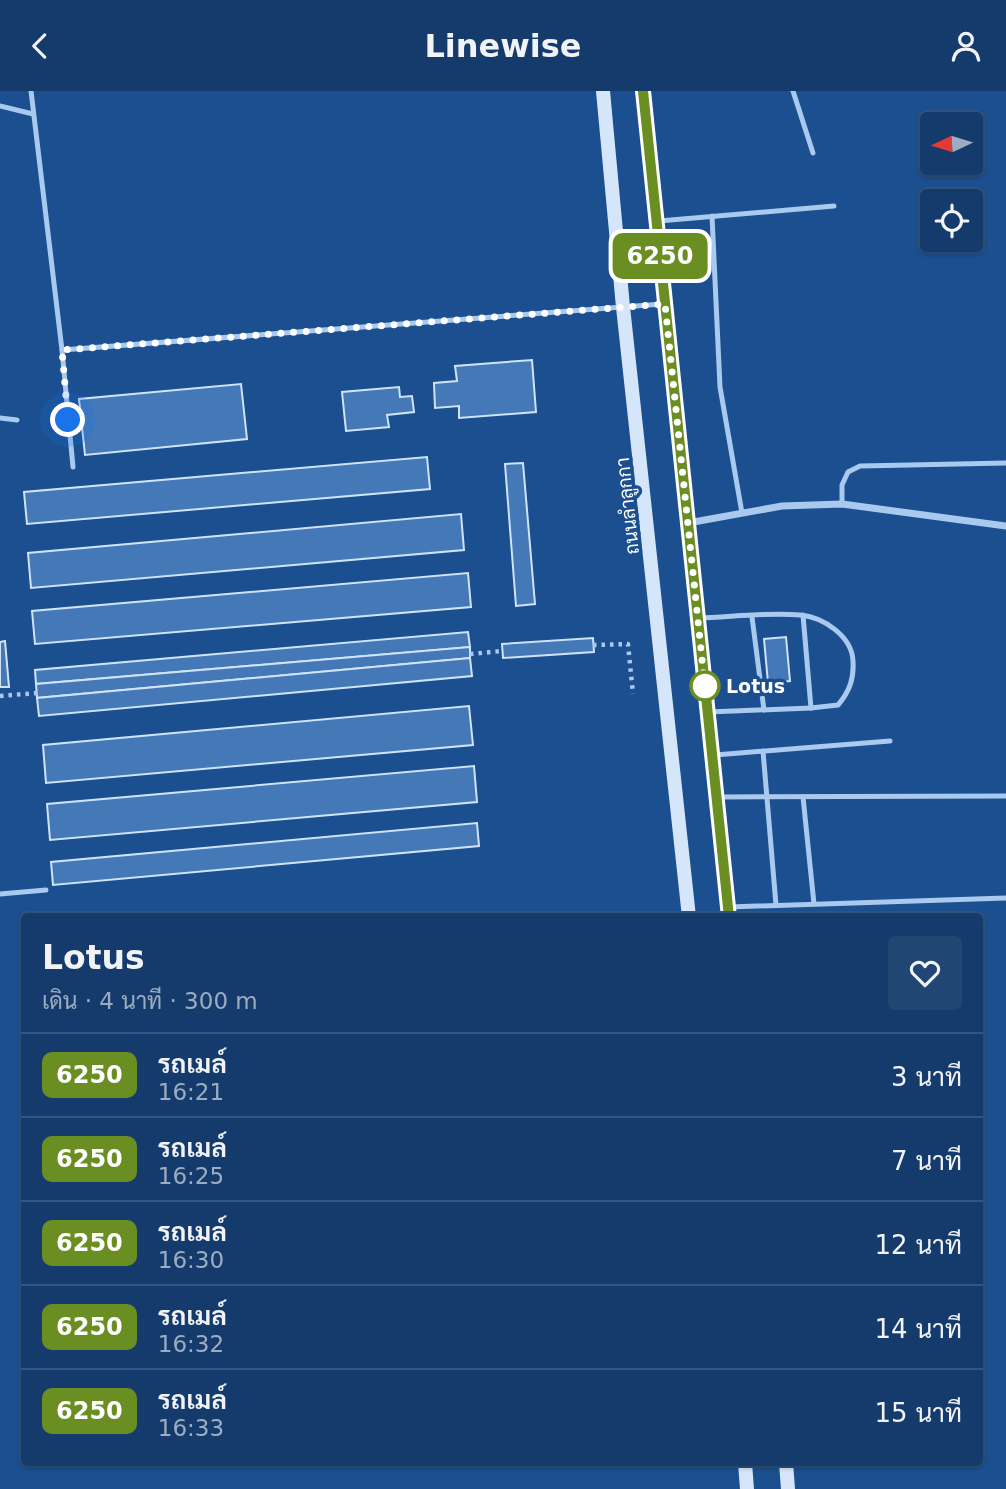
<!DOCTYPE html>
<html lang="th">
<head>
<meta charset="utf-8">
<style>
	:root { --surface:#143b6b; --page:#214673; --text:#f1f3f6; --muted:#9dadc1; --line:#33557e }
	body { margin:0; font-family:"DejaVu Sans",Sarabun,sans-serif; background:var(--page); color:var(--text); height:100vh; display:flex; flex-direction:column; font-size:26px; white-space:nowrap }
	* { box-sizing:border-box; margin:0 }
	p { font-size:23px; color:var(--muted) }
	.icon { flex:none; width:38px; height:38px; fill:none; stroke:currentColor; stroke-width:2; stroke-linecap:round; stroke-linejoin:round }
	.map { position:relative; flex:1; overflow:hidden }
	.sheet { position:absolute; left:21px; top:822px; width:962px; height:553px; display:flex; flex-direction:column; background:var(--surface); border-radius:7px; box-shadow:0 2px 5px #0004,0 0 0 2px var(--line) }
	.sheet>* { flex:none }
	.badge { padding:0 14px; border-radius:10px; font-size:24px; line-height:46px }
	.needle { width:46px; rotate:266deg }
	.tools { position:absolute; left:920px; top:21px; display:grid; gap:14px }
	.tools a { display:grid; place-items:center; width:63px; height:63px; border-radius:7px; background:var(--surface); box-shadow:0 2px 5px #0004,0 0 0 2px var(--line); font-size:35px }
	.you { position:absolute; width:35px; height:35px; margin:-18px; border:5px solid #fff; border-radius:50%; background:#1a73e8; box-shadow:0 0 0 10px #1a73e833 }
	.map>.badge { position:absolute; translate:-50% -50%; box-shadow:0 0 0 4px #fff }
	.round { display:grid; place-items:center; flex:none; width:74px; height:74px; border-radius:7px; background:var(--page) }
	.headline { display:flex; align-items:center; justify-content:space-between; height:119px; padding:0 21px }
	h1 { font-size:33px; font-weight:700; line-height:52px }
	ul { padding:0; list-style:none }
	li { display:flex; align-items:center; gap:21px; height:84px; padding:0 21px; border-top:2px solid var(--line) }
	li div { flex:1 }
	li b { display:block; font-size:26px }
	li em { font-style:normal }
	li .badge { min-width:77px; font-weight:700; text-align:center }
	header { display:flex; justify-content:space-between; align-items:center; height:91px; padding:0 21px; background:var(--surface); font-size:32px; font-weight:700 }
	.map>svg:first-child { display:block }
</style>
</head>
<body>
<header><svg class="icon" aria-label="back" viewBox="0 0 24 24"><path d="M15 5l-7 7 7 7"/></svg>Linewise<svg class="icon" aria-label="person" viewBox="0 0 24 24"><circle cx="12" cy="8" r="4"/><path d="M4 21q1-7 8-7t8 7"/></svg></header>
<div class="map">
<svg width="1006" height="1398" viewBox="0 0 1006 1398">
	<rect width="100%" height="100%" fill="#1b4f8f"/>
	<g fill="#4478b7" stroke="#cfe3fa" stroke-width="2">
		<polygon points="532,269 536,321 459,327 459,315 435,317 434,292 457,290 455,275"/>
		<polygon points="241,293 247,348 85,364 79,308"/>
		<polygon points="399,296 400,306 412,305 414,321 387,324 389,336 346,340 342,301"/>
		<polygon points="427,366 430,398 27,433 24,401"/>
		<polygon points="523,372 535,513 516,515 505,373"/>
		<polygon points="461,423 464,459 31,497 28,462"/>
		<polygon points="468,482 471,516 35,553 32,520"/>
		<polygon points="468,541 470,556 36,593 35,579"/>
		<polygon points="786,546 790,590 768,592 764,548"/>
		<polygon points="593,547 594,561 503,567 502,553"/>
		<polygon points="5,550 9,596 0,596 0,551"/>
		<polygon points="470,556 470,567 37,607 36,593"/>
		<polygon points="470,567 472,585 39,625 37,607"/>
		<polygon points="469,615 473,654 46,692 43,654"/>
		<polygon points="474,675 477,711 50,749 47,713"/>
		<polygon points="477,732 479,755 53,794 51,771"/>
	</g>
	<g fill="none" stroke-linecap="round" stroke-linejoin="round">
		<g stroke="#a9c9ee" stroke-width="4.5" stroke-dasharray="3.5 5" stroke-linecap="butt">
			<polyline points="593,554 628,553 633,603"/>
			<polyline points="470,563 502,560"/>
			<polyline points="0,605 37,602"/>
		</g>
		<g stroke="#a9c9ee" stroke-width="5">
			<polyline points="31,0 62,259 73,376"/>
			<polyline points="793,0 813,62"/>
			<polyline points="0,15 33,23"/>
			<polyline points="712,125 720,296 742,422"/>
			<polyline points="659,130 834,115"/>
			<polyline points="62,259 662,213"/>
			<polyline points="0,327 17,329"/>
			<polyline points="842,413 842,394 848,381 860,375 1006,372"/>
			<polyline points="803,524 811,617"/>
			<polyline points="752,526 764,619"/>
			<path d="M698,527C731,526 767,521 800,524C823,526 852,545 853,570C854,587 850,600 838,614L811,617L708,621"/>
			<polyline points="763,660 776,814"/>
			<polyline points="715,664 890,650"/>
			<polyline points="720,706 1006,705"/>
			<polyline points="803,706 814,813"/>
			<polyline points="0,803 46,799"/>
			<polyline points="729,816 1006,807"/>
		</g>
		<polyline stroke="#a9c9ee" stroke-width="7" points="688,432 782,415 842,413 1006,435"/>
		<g stroke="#d6e6fa" stroke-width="14">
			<polyline points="603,0 623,216 689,826"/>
			<polyline points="643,0 729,826"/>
			<polyline points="745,1372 747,1398"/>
			<polyline points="786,1372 788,1398"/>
		</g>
	</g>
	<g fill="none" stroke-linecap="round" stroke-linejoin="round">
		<g stroke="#fff" stroke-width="16">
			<polyline id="line" points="643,0 729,826"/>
		</g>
		<use href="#line" stroke="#6b8e23" stroke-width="10"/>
		<polyline stroke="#fff" stroke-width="7" stroke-dasharray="0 12.6" points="68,329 62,259 665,213 705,597 705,595"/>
	</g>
	<circle fill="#fff" stroke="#6b8e23" stroke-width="3.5" cx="705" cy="595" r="14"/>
	<g text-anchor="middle" stroke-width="7" stroke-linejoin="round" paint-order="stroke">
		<g font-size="19" fill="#fff" stroke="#1b4f8f">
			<text transform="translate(627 415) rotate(-96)" y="7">ถนนลำลูกกา</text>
		</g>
		<g font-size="19" font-weight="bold" fill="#fff" stroke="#1b4f8f" text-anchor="start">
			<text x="726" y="602">Lotus</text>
		</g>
	</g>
</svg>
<div class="tools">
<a><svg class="needle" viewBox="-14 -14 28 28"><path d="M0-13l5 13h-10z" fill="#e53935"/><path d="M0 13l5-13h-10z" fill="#9dadc1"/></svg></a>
<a><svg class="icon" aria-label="locate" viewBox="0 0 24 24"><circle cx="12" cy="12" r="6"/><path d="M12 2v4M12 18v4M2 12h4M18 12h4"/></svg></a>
</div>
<div class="you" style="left:68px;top:329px"></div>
<b class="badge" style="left:660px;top:165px;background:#6b8e23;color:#fff">6250</b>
<section class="sheet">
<div class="headline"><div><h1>Lotus</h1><p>เดิน · 4 นาที · 300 m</p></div><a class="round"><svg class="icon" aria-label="heart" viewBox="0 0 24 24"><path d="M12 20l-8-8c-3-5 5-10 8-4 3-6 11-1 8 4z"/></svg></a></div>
<ul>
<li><span class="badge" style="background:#6b8e23;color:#fff">6250</span><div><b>รถเมล์</b><p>16:21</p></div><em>3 นาที</em></li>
<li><span class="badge" style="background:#6b8e23;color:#fff">6250</span><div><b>รถเมล์</b><p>16:25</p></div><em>7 นาที</em></li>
<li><span class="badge" style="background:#6b8e23;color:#fff">6250</span><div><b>รถเมล์</b><p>16:30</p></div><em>12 นาที</em></li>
<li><span class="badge" style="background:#6b8e23;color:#fff">6250</span><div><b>รถเมล์</b><p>16:32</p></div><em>14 นาที</em></li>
<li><span class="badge" style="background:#6b8e23;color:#fff">6250</span><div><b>รถเมล์</b><p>16:33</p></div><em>15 นาที</em></li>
</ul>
</section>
</div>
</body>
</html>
